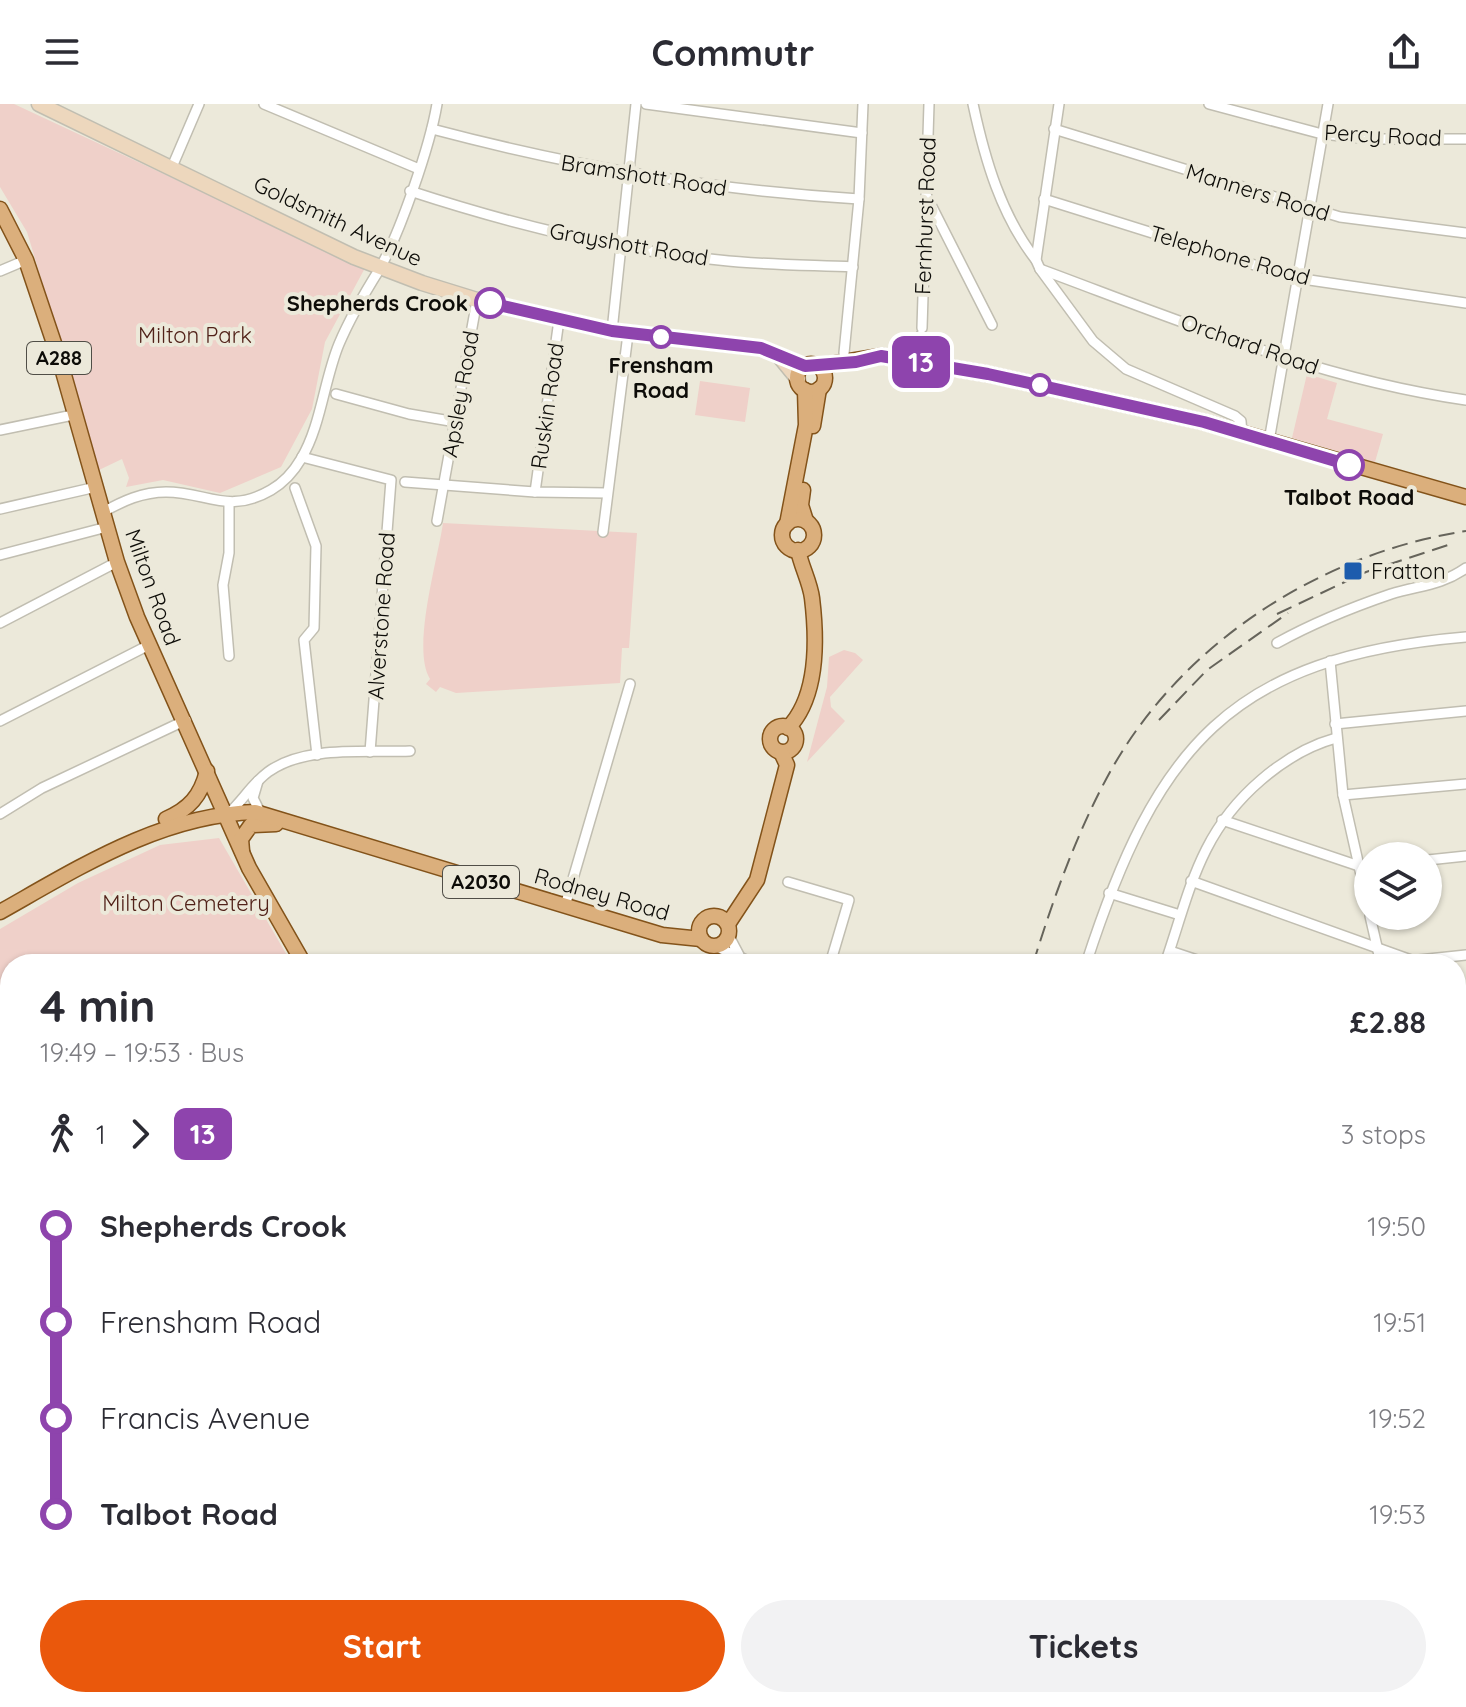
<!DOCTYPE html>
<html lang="en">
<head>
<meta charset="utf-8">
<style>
	:root { --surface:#fff; --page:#f2f2f3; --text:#2b2b33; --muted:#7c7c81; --accent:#ea580c }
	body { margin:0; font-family:Quicksand,sans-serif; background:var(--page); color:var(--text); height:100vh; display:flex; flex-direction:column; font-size:30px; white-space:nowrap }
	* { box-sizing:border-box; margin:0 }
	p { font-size:26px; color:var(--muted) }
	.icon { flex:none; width:44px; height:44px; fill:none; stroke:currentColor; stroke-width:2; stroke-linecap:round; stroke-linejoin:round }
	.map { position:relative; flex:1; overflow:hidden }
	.drawer { position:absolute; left:0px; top:850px; width:1466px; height:754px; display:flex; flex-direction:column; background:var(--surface); border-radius:32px 32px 0 0; box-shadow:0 2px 6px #0004 }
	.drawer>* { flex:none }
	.badge { padding:0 16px; border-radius:12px; font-size:28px; line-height:52px }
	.controls { position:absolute; left:1354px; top:738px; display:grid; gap:16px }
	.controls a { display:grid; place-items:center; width:88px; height:88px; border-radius:50%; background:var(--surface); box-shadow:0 2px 6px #0004; font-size:40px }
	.map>.badge { position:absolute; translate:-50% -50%; box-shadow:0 0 0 4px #fff }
	.legs { display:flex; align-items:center; gap:12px; height:88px; padding:0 40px; font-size:26px }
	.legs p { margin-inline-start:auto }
	.summary { display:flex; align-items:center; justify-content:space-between; height:136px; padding:0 40px }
	h1 { font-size:44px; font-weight:700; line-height:60px }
	.primary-button { display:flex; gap:16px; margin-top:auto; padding:16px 40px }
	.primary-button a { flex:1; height:92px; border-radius:48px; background:var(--accent); color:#fff; font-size:32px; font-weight:700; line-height:92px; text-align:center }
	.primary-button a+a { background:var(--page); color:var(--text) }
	ul { padding:0 40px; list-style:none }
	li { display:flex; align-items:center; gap:28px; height:96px; font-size:30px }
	li i { display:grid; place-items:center; width:12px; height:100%; margin:0 10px; background:currentColor }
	li i::after { content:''; width:20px; height:20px; margin:-10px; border:6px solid; border-radius:50%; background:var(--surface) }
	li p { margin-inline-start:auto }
	li:first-child i { background:linear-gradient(#0000 50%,currentColor 0) }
	li:last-child i { background:linear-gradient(currentColor 50%,#0000 0) }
	header { display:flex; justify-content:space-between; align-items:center; height:104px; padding:0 40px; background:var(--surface); font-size:36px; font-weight:700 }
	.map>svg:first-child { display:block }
</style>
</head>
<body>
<header><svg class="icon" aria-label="menu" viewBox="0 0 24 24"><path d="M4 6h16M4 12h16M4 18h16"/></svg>Commutr<svg class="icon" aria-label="share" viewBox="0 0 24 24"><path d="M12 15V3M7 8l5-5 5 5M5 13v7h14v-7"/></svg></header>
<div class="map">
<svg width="1466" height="1603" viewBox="0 0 1466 1603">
	<rect width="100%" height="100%" fill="#ece9da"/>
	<g fill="#efd0c9">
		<polygon points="0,0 14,0 365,164 325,238 312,305 281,363 220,389 163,376 126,383 129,374 122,355 99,366 27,128 0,83"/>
		<polygon points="1307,270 1337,279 1327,315 1383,330 1375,358 1292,334"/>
		<polygon points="700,277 750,284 745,318 695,311"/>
		<path d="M443,419L637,429L629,544H622L620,579L456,589L440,583L436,588L426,580L430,575C411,545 438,455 443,419Z"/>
		<polygon points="844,546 855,549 863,556 830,593 831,603 845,617 807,658 827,583 829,553"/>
		<polygon points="219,734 292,860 10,860 10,1165 0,1164 0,825 78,779 160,741"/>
		<polygon points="0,1425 10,1425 10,1586 0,1585"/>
		<polygon points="807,1594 1103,1594 1103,1603 804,1603"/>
	</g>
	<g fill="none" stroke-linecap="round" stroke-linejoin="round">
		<g stroke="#c1beb1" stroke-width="12">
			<g id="street">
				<polyline points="264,0 419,65"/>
				<polyline points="646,0 862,29"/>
				<path d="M973,0C985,56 1001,111 1036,156"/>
				<polyline points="1059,0 1036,156 1040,165 1093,237 1126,265 1235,312 1241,317 1242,329"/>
				<polyline points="1209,0 1322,30 1370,35 1466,35"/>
				<path d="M432,25C576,63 711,86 859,95"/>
				<polyline points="1054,25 1340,113 1466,129"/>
				<polyline points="172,63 199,0"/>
				<path d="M410,87C511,120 613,146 719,156C763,161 809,161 853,163"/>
				<polyline points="927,93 992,221"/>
				<polyline points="1044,95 1296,174 1466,199"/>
				<path d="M1040,165C1180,217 1318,275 1466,296"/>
				<polyline points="0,167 26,156"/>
				<polyline points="922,224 929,0"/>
				<polyline points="612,227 636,0"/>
				<polyline points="844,249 859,95 863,0"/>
				<polyline points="920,258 921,231"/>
				<polyline points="336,290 409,310 456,318"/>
				<polyline points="0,326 73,311"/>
				<polyline points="1269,337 1328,0"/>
				<polyline points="302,353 391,376 370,648"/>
				<polyline points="405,378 535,388 607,389"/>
				<polyline points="295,384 316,442 314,524 304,536 317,651"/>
				<polyline points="535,388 559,216"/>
				<polyline points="0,405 96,383"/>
				<path d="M103,408C123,397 142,388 166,388C207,388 228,411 271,386C283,379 294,367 301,355C321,322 324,276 339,240C350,214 364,190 379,166C400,129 430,42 437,0"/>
				<polyline points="437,417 477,196"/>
				<polyline points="603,428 628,230"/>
				<polyline points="0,451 107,423"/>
				<polyline points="0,519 117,458"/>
				<path d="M1277,539C1315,518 1350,504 1391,490C1420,481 1440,482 1466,464"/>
				<polyline points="229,552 223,481 229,449 229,398"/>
				<polyline points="1330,557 1343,691 1368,802"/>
				<polyline points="0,617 149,541"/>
				<polyline points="1335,620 1466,607"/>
				<polyline points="258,677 253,694 261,710"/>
				<polyline points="1343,691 1466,680"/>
				<path d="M229,709C243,696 252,680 268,668C305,641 367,649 410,647"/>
				<polyline points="0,710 42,684 186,616"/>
				<polyline points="1222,716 1359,762 1368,761"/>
				<polyline points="1428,756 1466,752"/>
				<polyline points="1191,777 1411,856"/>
				<polyline points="788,778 849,796 830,860"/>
				<polyline points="1109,789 1180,811"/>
				<polyline points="565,802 630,580"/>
				<polyline points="1370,812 1381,860"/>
				<polyline points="729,832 739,851"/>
				<polyline points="715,842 755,860"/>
				<polyline points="1170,847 1209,860"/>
				<path d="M1086,860C1156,644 1229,553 1466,533"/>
				<path d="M1165,860C1190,787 1199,729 1261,676C1283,657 1307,642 1336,634"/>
				<polyline points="1381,860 1466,851"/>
				<polyline points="1456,921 1466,921"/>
				<polyline points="1456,986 1466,985"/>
				<polyline points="1456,1052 1466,1052"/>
				<polyline points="1456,1119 1466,1119"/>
				<polyline points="1456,1179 1466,1178"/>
				<polyline points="1456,1270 1466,1269"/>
				<polyline points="0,1341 10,1341"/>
				<polyline points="1456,1362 1466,1362"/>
				<polyline points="0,1394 10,1395"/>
				<polyline points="0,1591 10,1591"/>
				<polyline points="70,1594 240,1602 266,1594"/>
				<polyline points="307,1594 370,1600"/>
				<polyline points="1155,1594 1156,1603"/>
				<polyline points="280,1603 280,1594"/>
				<polyline points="459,1603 459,1594"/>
				<polyline points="725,1603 725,1595"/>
				<polyline points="1294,1603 1295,1594"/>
				<polyline points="1360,1603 1361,1594"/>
				<polyline points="1427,1603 1428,1594"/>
			</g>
		</g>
		<g stroke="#c1beb1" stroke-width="17">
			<g id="secondary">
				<polyline points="39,0 354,153 422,179 477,196 612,227 761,244 805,262"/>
				<polyline points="780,253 798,275"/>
				<polyline points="1456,1480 1466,1483"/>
			</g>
		</g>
		<g stroke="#83531a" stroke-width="17">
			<g id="primary">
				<polyline points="0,105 26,156 60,257 117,458 137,513 249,764 304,860"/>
				<circle cx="811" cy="274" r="14"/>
				<polyline points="819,262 881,252 988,270 1204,318 1466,393"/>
				<polyline points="813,322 819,285"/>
				<polyline points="803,386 801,401 806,417"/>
				<circle cx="798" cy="431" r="16"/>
				<polyline points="787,420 806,321 805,286"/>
				<circle cx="783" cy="635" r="13"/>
				<path d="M788,624C818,593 817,535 812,494C810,478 801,462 798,446"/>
				<path d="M166,715C189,705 201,692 207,667"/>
				<polyline points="242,747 241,735 251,721 276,720"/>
				<path d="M0,808C80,763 161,711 255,708L662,831L701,835"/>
				<circle cx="714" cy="827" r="15"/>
				<polyline points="728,820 757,776 787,661 781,648"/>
				<polyline points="641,1594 642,1603"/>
				<polyline points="554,1603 554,1594"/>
			</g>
		</g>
		<use href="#street" stroke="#fff" stroke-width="9"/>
		<use href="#secondary" stroke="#edd7bd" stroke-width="14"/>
		<use href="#primary" stroke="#dbaf7c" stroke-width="14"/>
		<g stroke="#66645b" stroke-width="2" stroke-dasharray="16 8" stroke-linecap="butt">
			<polyline points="1277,510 1366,468 1451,440"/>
			<polyline points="1159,616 1207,566 1288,509"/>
			<path d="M1033,860C1053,795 1077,728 1110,668C1182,538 1322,449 1466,427"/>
			<polyline points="784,1603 787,1594"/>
		</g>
	</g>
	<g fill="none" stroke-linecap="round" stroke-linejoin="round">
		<g stroke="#fff" stroke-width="18">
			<polyline id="line-1" points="490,199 612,227 761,244 805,262 856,258 881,252 988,270 1204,318 1349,361"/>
		</g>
		<use href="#line-1" stroke="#8e44ad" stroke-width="12"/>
	</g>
	<g fill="#fff" stroke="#8e44ad" stroke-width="4">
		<circle cx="490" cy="199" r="14"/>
		<circle cx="661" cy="233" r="10"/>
		<circle cx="1040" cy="281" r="10"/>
		<circle cx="1349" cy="361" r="14"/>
	</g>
	<rect fill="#1d5cad" stroke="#ece9da" stroke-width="3" x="1343" y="457" width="20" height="20" rx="4"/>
	<g text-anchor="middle" stroke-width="8" stroke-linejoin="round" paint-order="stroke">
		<g fill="#ece9da" stroke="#504e47" stroke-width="2">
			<rect x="27" y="238" width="64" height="32" rx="6"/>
			<rect x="443" y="762" width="76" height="32" rx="6"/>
		</g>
		<g font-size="20" font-weight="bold" fill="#0d0c08">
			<text x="59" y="261">A288</text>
			<text x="481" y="785">A2030</text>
		</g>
		<g font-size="22" fill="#0d0c08" stroke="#ece9da">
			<text transform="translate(1383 31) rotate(3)" y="8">Percy Road</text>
			<text transform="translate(644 71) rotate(9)" y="8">Bramshott Road</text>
			<text transform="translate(1258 88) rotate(17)" y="8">Manners Road</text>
			<text transform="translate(925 112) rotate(-88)" y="8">Fernhurst Road</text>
			<text transform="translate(338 117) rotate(25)" y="8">Goldsmith Avenue</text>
			<text transform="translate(629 140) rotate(10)" y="8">Grayshott Road</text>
			<text transform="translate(1230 151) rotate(16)" y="8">Telephone Road</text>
			<text transform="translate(1250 240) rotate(19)" y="8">Orchard Road</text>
			<text transform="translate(460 290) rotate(-80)" y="8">Apsley Road</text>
			<text transform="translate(547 302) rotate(-82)" y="8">Ruskin Road</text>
			<text transform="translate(153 483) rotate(70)" y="8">Milton Road</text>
			<text transform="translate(381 512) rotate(-86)" y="8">Alverstone Road</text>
			<text transform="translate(602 790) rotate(16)" y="8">Rodney Road</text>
		</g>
		<g font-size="22" font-weight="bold" fill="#0d0c08" stroke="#ece9da">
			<text x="468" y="207" text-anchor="end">Shepherds Crook</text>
			<text x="661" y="269">Frensham<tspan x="661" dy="25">Road</tspan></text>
			<text x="1349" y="401">Talbot Road</text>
		</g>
		<g font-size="22" fill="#512219" stroke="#ece9da">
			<text x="195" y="239">Milton Park</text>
			<text x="186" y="807">Milton Cemetery</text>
		</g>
		<g font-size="22" fill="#0d0c08" stroke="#ece9da" text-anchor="start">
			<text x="1371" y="475">Fratton</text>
		</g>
	</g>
</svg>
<div class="controls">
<a><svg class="icon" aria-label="layers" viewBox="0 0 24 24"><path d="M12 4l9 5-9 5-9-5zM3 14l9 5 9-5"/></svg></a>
</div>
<b class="badge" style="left:921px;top:258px;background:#8e44ad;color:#fff">13</b>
<section class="drawer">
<div class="summary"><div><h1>4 min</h1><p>19:49 – 19:53 · Bus</p></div><b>£2.88</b></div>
<div class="legs"><svg class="icon" aria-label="walk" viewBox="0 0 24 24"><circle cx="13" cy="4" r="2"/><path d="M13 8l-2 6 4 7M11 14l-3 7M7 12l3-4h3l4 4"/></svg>1<svg class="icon" aria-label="forward" viewBox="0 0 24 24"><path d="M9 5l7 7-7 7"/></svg><b class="badge" style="background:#8e44ad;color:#fff">13</b><p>3 stops</p></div>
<ul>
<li><i style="color:#8e44ad"></i><b>Shepherds Crook</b><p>19:50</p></li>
<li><i style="color:#8e44ad"></i><span>Frensham Road</span><p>19:51</p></li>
<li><i style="color:#8e44ad"></i><span>Francis Avenue</span><p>19:52</p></li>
<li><i style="color:#8e44ad"></i><b>Talbot Road</b><p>19:53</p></li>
</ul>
<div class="primary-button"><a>Start</a><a>Tickets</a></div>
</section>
</div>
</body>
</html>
